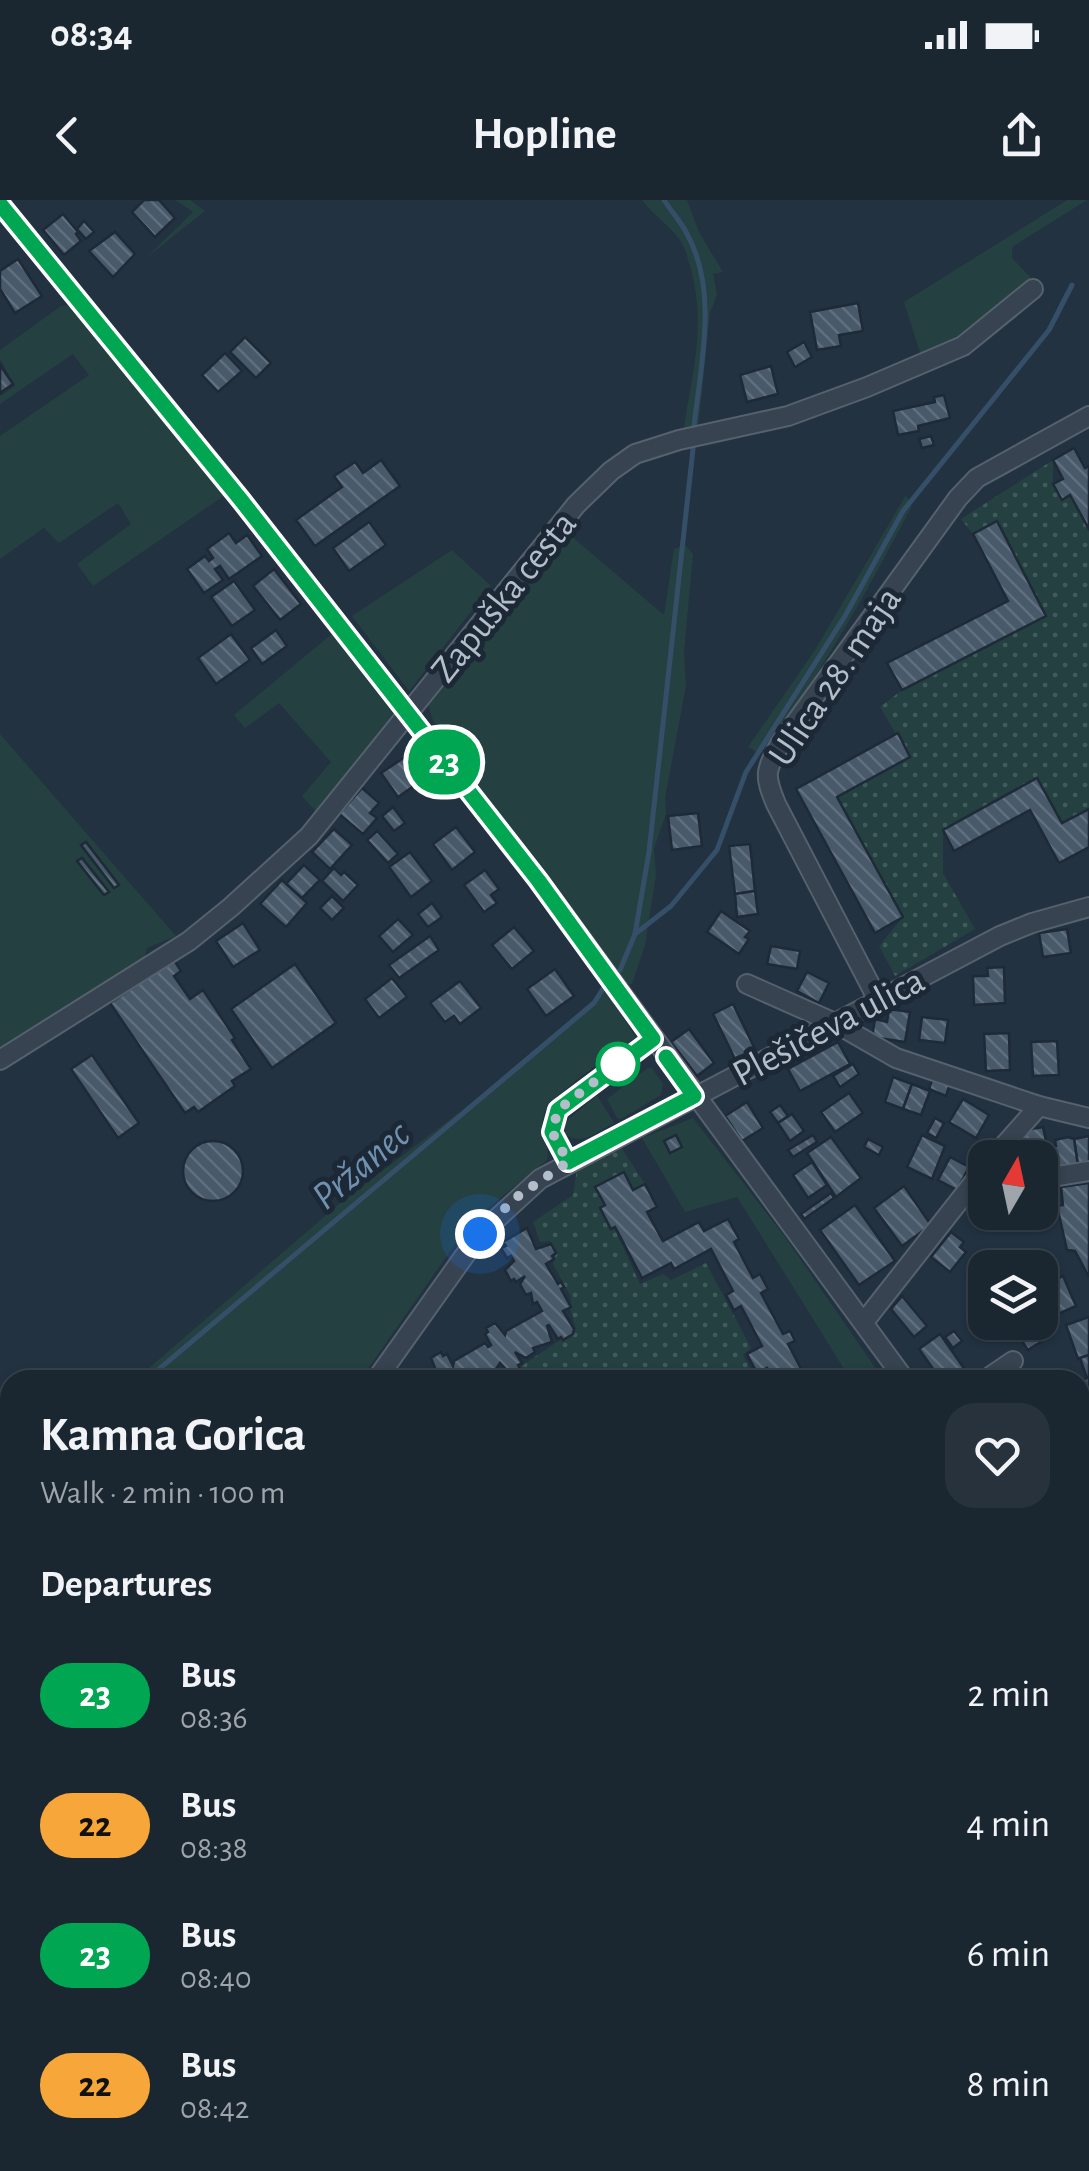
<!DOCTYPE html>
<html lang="en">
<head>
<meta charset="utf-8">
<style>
	:root { --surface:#1a2630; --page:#27323c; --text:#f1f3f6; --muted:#9fa5ab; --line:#38434c }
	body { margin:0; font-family:"Alegreya Sans",sans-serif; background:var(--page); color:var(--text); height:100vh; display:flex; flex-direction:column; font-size:38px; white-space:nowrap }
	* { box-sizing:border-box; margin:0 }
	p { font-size:32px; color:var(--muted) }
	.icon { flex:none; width:55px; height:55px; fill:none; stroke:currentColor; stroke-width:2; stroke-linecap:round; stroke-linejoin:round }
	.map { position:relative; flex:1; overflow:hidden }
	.drawer { position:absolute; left:0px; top:1170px; width:1090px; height:802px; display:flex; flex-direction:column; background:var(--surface); border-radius:30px 30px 0 0; box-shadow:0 2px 8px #0004,0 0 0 2px var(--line) }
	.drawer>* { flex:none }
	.badge { padding:0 20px; border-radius:32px; font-size:35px; line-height:65px }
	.needle { width:65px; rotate:9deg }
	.buttons { position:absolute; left:968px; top:940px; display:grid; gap:20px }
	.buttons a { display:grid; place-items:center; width:90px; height:90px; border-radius:20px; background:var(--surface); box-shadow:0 2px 8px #0004,0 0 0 2px var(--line); font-size:50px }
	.you { position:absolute; width:50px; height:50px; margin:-25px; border:8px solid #fff; border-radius:50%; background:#1a73e8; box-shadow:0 0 0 15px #1a73e833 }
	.map>.badge { position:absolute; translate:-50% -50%; box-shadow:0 0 0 5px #fff }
	h2 { padding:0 40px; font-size:38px; line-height:90px }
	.round { display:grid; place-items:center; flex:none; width:105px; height:105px; border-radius:30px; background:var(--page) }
	.summary { display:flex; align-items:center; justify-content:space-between; height:170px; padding:0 40px }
	h1 { font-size:48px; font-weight:700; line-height:75px }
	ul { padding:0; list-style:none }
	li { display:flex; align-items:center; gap:30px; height:130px; padding:0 40px }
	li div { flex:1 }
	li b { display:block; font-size:38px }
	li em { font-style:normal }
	li .badge { min-width:110px; font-weight:700; text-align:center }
	.status { display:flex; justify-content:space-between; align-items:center; height:70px; padding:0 50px; background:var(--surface); direction:ltr }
	.status svg { height:28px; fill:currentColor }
	header { display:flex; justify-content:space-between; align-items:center; height:130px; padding:0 40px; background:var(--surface); font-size:45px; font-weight:700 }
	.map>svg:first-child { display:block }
</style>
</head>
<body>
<div class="status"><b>08:34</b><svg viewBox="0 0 49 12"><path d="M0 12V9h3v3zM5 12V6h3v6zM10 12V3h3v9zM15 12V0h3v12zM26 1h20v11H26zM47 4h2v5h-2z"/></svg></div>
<header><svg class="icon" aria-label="back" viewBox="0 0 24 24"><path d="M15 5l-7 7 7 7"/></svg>Hopline<svg class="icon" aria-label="share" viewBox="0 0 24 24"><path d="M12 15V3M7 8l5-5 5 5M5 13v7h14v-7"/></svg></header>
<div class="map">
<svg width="1089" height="1971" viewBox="0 0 1089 1971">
	<defs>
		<pattern id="park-dots" width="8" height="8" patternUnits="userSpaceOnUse" patternTransform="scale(2.5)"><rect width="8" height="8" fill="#244041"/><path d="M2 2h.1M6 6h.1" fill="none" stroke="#415a5b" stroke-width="1.8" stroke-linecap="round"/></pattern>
		<pattern id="building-back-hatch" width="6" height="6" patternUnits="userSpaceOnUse" patternTransform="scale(2.5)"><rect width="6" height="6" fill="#485969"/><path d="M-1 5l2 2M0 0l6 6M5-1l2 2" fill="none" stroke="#606f7d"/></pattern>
	</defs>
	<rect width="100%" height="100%" fill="#223240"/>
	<g fill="#244041">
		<polygon points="175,0 190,0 205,11 146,58 193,12"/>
		<path d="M642,0H687L699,32L723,72L713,74L717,94L710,113L698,230L683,234C691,176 707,128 691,70C688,60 686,49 680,40C670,26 654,16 642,0Z"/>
		<polygon points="1067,0 1087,0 1012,47 1012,58 1035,82 963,139 922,159 904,102"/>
		<polygon points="71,105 225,295 93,386 77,364 131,324 118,303 59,343 44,328 0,359 0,236 89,175 73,154 0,204 0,196 15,186 0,159 0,150 61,106"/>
		<path d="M906,295L912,306C867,391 820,478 760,554L748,547L815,450Z"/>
		<path d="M563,329L664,415L674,349L685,345L693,354L684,452L686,486L665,598L666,614L654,649L656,675L645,745L632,784H626L469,579C452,555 431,528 427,498Z"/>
		<polygon points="452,350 491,386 409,491 352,416"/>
		<polygon points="333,433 394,513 393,520 317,613 302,596 331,562 279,503 245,528 234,515"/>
		<polygon points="0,534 176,736 147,748 144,762 0,854"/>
		<path d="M605,790L636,837C617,851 549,896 544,914C538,932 551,944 547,960L470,1023L360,1180H135L340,1003L465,908Z"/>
		<polygon points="648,868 652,868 663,884 661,895 621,919 617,918 607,899"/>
		<path d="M597,895L614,923C598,931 581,947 565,934L564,923Z"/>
		<polygon points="693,918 785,1037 881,1176 876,1180 851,1180 737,997 685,1012 642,938"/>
		<polygon points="10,1279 10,1600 0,1584 0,1288"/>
		<polygon points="1089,1956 1089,1971 1011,1971 1054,1963 1080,1962 1080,1957"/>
	</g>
	<g fill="url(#park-dots)">
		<polygon points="1053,260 1053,284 1062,299 1070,295 1089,329 1089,609 1062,623 1037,578 943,629 943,673 975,729 895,776 879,746 903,717 837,597 910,557 880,507 902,490 1046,416 998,322 973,334 961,319"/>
		<polygon points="621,947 645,984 633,990 623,972 596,988 640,1084 663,1074 671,1080 706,1063 751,1148 743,1155 753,1173 763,1180 501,1180 576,1129 570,1109 571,1097 553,1064 556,1053 550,1041 540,1042 533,1022 573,995 577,969"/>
	</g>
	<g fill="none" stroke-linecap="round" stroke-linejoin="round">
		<g stroke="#354f68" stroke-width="5">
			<path d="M664,0C671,11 680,21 686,32C719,90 701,163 694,226"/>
			<polyline points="635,734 671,706 717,650 746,572 845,416 903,311 1049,130 1072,85"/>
			<polyline points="620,770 635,734 649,652 693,249"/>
			<polyline points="146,1180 594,803 604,787"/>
			<polyline points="0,1314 10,1305"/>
		</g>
	</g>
	<g fill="url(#building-back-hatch)" stroke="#1e2a37" stroke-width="2.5">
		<polygon points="144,0 159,0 175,18 155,37 132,12"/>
		<polygon points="63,14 78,32 76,34 81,41 64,55 43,30"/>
		<polygon points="84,21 94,32 86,39 77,29"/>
		<polygon points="115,32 135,54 113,77 89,51"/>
		<polygon points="18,59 42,96 15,113 0,89 0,71"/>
		<polygon points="858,103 863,131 839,135 841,146 817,150 810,112"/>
		<polygon points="245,137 271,163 256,178 230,152"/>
		<polygon points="804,142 812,157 795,167 787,152"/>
		<polygon points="225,153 242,171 218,192 202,175"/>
		<polygon points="0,165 13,184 0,193"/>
		<polygon points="771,166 778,194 747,202 740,175"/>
		<polygon points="944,195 950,218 918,226 919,231 898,235 893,211 935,202 934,197"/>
		<polygon points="931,236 934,245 922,248 919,239"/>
		<polygon points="1074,248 1085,268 1089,266 1089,329 1070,295 1062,300 1053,284 1063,279 1053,260"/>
		<polygon points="381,260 400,286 315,346 296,320 342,287 334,276 355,262 363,273"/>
		<polygon points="997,321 1046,416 902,490 887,463 1008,401 973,334"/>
		<polygon points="369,322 386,345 349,371 333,348"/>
		<polygon points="229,333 236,343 247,335 262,356 229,379 220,366 215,369 223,380 204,393 187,369 205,356 209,361 213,358 207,349"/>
		<polygon points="274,369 301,404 280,420 253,386"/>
		<polygon points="234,381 255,410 232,426 211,397"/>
		<polygon points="276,430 287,446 262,464 251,448"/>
		<polygon points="231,434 250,460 216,484 198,458"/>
		<polygon points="898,533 910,557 837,597 903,717 875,733 796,589"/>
		<polygon points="405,557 421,581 398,597 381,573"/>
		<polygon points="1037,578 1062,623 1089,609 1089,647 1059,663 1030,610 954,651 943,630"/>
		<polygon points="362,588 379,603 370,613 377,618 363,634 339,614"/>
		<polygon points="393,607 405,623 394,631 382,616"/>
		<polygon points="698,613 702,646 672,650 668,616"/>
		<polygon points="456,627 475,652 452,670 433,644"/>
		<polygon points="334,629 352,645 330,669 312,652"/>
		<polygon points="377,631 398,654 388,663 367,640"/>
		<polygon points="86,642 119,685 114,688 81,645"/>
		<polygon points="750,644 755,691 735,694 729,646"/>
		<polygon points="410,652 432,681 411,697 389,667"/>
		<polygon points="82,658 109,692 104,695 77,661"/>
		<polygon points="304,665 320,680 302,698 286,684"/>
		<polygon points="334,668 341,675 344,672 358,685 343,701 322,681"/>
		<polygon points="485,670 499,689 491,695 497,703 484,712 464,685"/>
		<polygon points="282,680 307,703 286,727 260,704"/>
		<polygon points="755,691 758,714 737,717 735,694"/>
		<polygon points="332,696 344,708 332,720 320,708"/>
		<polygon points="432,703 442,717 428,727 418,714"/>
		<polygon points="721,711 750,731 745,737 749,739 739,754 707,732"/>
		<polygon points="398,719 413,735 393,752 379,736"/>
		<polygon points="243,723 260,750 233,767 216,741"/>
		<polygon points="514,727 534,751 512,769 492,745"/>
		<polygon points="1067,729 1071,753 1043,757 1039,733"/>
		<polygon points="430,736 439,750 399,778 389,765"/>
		<polygon points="771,746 800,751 797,769 767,764"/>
		<polygon points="174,760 181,771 174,776 190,799 203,790 235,838 232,840 251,869 232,881 235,886 198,912 194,907 185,913 110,803"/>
		<polygon points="295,764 336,823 272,868 231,809"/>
		<polygon points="1004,767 1005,803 974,805 973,776 988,776 987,768"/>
		<polygon points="555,769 574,796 546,816 527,789"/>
		<polygon points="807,772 829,783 819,803 797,791"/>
		<polygon points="392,778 407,797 379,818 365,799"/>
		<polygon points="460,781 481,808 460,824 454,816 445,822 430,803"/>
		<polygon points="733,804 755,849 735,859 713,814"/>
		<polygon points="889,809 910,812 905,842 872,837 875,819 887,822"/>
		<polygon points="922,817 948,820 945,843 919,840"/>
		<polygon points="689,829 714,863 697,876 671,842"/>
		<polygon points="1009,833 1010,870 986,871 984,834"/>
		<polygon points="1057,841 1059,875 1033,876 1031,842"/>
		<polygon points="838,842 850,864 800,891 788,869"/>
		<polygon points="92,855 139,923 118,938 71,869"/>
		<polygon points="853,864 859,874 840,887 833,876"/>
		<polygon points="893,877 912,884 903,909 885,902"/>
		<polygon points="933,877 950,883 946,896 929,889"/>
		<polygon points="912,884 930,891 921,915 903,909"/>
		<polygon points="849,893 863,913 835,932 821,912"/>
		<polygon points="963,899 989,915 976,938 949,922"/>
		<polygon points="747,902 763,928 742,941 725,916"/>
		<polygon points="780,905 788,916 778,923 770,912"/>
		<polygon points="792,914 804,931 790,941 778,923"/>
		<polygon points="935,918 944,923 936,938 927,933"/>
		<polygon points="1043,927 1046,941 1023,945 1020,931"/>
		<polygon points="676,935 682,947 670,953 664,941"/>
		<polygon points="813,935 817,942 793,957 788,950"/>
		<polygon points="922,935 945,946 932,979 907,967"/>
		<polygon points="1089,936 1089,964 1078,966 1074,939"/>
		<polygon points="831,937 861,978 836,997 807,953"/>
		<polygon points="1068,937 1074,939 1078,966 1040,972 1040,958 1036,958 1034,950 1056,946 1055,940"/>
		<polygon points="868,939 883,947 879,955 864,947"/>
		<circle cx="213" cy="971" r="30"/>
		<polygon points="950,957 969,967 957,990 938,980"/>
		<polygon points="812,962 827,985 808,998 793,975"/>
		<polygon points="624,972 633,990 645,984 657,1007 647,1012 663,1041 699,1022 704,1031 728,1019 739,1039 734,1042 753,1078 760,1074 768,1089 761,1093 783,1134 790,1131 795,1141 788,1144 807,1180 773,1180 767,1168 757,1173 747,1154 762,1146 741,1106 734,1110 726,1095 733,1091 711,1049 674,1069 671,1063 642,1078 615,1027 611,1029 600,1008 605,1005 595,987"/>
		<polygon points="1089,983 1089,1077 1075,1051 1067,1050 1057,1006 1063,1005 1061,987"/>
		<polygon points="904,986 931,1025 902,1046 874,1008"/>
		<polygon points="831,993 834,998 804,1019 801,1014"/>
		<polygon points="855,1005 895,1061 859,1085 820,1030"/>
		<polygon points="998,1012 1035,1012 1035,1023 1010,1024 1010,1014"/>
		<polygon points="527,1028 536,1049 551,1044 556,1053 552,1056 554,1059 546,1064 558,1084 561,1082 564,1087 561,1089 571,1107 563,1111 574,1129 573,1134 563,1140 561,1137 558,1139 549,1125 547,1126 552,1142 533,1148 535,1152 526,1158 515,1152 522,1163 518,1165 520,1169 511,1175 500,1163 496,1169 499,1173 489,1178 487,1174 480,1180 420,1180 437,1173 431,1158 441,1152 443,1156 447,1154 453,1166 454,1161 485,1143 488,1147 491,1145 485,1134 488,1132 486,1128 495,1123 505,1135 506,1131 542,1111 537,1102 533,1104 531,1093 526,1095 520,1084 525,1076 516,1082 514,1079 511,1081 505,1070 514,1061 511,1056 507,1058 501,1048 506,1046 503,1042"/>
		<polygon points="951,1032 964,1042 960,1047 966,1052 950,1072 931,1057"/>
		<polygon points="985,1069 985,1101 969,1084"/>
		<polygon points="1063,1076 1076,1106 1047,1119 1040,1104 1040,1087"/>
		<polygon points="902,1096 927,1126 914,1137 891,1109"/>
		<polygon points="985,1108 985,1122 1005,1122 990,1136 974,1118"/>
		<polygon points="1040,1114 1053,1134 1028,1150 1011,1124 1040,1122"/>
		<polygon points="1089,1117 1089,1155 1078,1159 1066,1125"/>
		<polygon points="954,1131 962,1141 953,1148 945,1137"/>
		<polygon points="940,1134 968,1174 959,1180 941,1180 919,1149"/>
		<polygon points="1089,1155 1089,1203 1088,1204 1080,1182 1087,1178 1080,1158"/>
		<polygon points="1089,1276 1089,1302 1080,1283"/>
		<polygon points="1084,1349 1089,1356 1089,1374 1080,1380 1080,1351"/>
		<polygon points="1085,1455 1089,1460 1088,1491 1084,1486 1080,1489 1080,1458"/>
		<polygon points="1089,1562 1089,1597 1083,1600 1080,1595 1080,1568"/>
		<polygon points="1081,1613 1089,1626 1089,1662 1086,1664 1080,1654"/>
		<polygon points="1089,1684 1089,1703 1080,1708 1080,1689"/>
		<polygon points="10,1749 10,1776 0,1781 0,1755"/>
		<polygon points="9,1794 10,1796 10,1840 3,1827 0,1828 0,1799"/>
		<polygon points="1082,1798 1089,1811 1089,1826 1080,1831"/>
		<polygon points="1089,1838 1089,1877 1080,1860 1080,1843"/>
		<polygon points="10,1853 10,1877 0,1858"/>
		<polygon points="0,1859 10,1879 10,1907 2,1910"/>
		<polygon points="10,1936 10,1962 5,1964 0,1955 0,1941"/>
		<polygon points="52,1962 58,1971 36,1971"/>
		<polygon points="138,1962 145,1962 150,1971 122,1971"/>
		<polygon points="389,1962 426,1962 430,1971 393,1971"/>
		<polygon points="546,1962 570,1962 554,1971 550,1971"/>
		<polygon points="598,1962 637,1962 641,1971 598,1971 594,1964"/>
		<polygon points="708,1962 763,1962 767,1971 713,1971"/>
		<polygon points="816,1962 837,1962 841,1971 806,1971 804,1968"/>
	</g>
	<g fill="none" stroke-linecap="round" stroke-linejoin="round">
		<g stroke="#55616d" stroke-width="14">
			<polyline id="lane" points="568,962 552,932 558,909 653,839"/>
		</g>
		<g stroke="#55616d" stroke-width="22">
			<g id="street">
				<polyline points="0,4 241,300 538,680 905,1180"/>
				<polyline points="747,784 837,824 896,858 1039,906 1089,918"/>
				<path d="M878,800L776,604C764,575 765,572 780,544L958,298L977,278L1089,216"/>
				<polyline points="0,860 189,741 231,707 309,636 576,305 611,271 635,254 679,240 788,216 867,187 963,146 1033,89"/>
				<polyline points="993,958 1039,906"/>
				<polyline points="1040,979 1089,971"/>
				<polyline points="864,1122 985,968"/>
				<polyline points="376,1180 480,1034 540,979 1000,736 1032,723 1089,707"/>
				<polyline points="985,1180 1013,1161"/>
				<polyline points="1080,1423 1089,1435"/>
				<polyline points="1080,1529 1089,1524"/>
				<polyline points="1080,1762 1089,1778"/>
				<polyline points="1080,1913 1089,1929"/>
				<polyline points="1080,1950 1089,1948"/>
				<polyline points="171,1962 176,1971"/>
				<polyline points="347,1962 351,1971"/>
				<polyline points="485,1962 485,1971"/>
				<polyline points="536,1962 541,1971"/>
				<polyline points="645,1962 650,1971"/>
				<polyline points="850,1962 855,1971"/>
				<polyline points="950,1962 955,1971"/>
				<polyline points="276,1971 292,1962"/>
				<polyline points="684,1971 692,1962"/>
				<polyline points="974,1971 1016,1962"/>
			</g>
		</g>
		<use href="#lane" stroke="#374350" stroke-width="9"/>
		<use href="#street" stroke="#374350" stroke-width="18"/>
	</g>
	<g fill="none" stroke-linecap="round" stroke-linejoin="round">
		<g stroke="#fff" stroke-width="22">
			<polyline id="line" points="0,4 241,300 538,680 653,839 558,910 552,932 568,962 694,896 666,857"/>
		</g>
		<use href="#line" stroke="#00a651" stroke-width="15"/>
		<polyline stroke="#b3beca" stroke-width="10" stroke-dasharray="0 18" points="480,1034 514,999 568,962 552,932 558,910 620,862 618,864"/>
	</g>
	<circle fill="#fff" stroke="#00a651" stroke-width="5" cx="618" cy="864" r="20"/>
	<g text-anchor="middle" stroke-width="10" stroke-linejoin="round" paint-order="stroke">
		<g font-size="38" fill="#b3beca" stroke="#1c2835">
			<text transform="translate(503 396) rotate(-51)" y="13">Zapuška cesta</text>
			<text transform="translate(834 476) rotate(-56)" y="13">Ulica 28. maja</text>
			<text transform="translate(828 826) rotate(-28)" y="13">Plešičeva ulica</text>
		</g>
		<g font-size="40" font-style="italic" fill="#7092b0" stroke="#1c2835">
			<text transform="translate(360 964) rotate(-40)" y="14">Pržanec</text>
		</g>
	</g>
</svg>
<div class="buttons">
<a><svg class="needle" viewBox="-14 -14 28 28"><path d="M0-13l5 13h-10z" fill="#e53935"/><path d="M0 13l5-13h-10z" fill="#9fa5ab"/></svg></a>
<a><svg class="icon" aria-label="layers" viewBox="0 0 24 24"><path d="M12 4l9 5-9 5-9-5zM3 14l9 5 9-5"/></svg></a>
</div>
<div class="you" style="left:480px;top:1034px"></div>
<b class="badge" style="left:444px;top:562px;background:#00a651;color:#fff">23</b>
<section class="drawer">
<div class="summary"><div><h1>Kamna Gorica</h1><p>Walk · 2 min · 100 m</p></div><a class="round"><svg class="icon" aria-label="heart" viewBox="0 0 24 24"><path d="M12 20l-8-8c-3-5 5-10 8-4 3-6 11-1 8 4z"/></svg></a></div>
<h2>Departures</h2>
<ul>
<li><span class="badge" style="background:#00a651;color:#fff">23</span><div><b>Bus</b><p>08:36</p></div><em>2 min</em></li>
<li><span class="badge" style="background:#f7a73a;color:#111">22</span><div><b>Bus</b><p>08:38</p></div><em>4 min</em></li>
<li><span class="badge" style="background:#00a651;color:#fff">23</span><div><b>Bus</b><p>08:40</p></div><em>6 min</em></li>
<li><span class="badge" style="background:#f7a73a;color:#111">22</span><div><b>Bus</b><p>08:42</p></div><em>8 min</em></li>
</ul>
</section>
</div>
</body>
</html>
